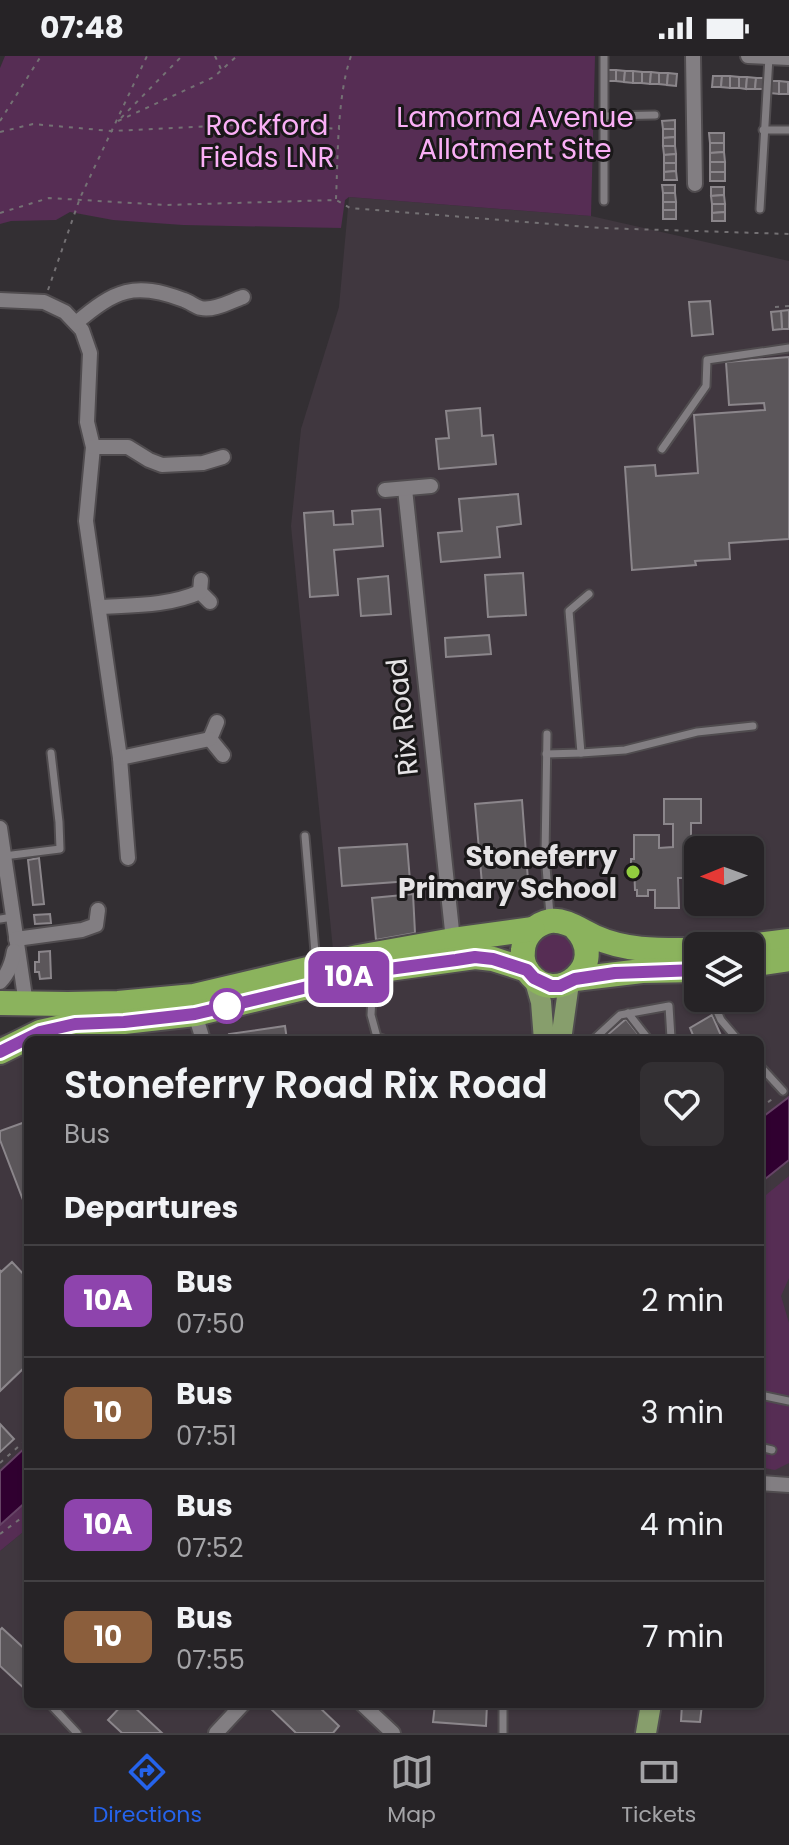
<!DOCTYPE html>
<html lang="en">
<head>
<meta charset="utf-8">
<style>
	:root { --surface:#262326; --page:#322f32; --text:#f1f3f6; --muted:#a4a4a7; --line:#424043; --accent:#2563eb }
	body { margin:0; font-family:Poppins,sans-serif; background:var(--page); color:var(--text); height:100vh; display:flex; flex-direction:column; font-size:30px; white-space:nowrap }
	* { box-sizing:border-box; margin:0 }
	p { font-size:26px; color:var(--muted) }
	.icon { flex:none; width:44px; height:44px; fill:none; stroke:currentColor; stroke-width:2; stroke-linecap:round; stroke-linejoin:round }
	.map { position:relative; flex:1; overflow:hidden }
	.panel { position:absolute; left:24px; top:980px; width:740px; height:672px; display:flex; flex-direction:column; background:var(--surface); border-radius:12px; box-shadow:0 2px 6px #0004,0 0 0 2px var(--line) }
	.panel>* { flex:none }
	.badge { padding:0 16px; border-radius:12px; font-size:28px; line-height:52px }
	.needle { width:52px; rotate:269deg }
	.buttons { position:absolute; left:684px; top:780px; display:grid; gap:16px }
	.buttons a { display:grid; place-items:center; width:80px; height:80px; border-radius:12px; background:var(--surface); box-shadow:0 2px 6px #0004,0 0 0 2px var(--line); font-size:40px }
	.map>.badge { position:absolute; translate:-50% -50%; box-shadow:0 0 0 4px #fff }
	h2 { padding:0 40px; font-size:30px; line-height:72px }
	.round { display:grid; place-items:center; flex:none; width:84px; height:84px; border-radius:12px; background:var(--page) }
	.head { display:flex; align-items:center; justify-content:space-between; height:136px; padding:0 40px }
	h1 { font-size:38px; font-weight:600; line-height:60px }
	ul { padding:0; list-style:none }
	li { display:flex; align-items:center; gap:24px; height:112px; padding:0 40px; border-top:2px solid var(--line) }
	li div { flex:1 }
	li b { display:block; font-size:30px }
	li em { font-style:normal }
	li .badge { min-width:88px; font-weight:700; text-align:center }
	.status { display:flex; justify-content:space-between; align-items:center; height:56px; padding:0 40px; background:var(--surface); direction:ltr }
	.status svg { height:22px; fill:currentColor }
	.tab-bar { display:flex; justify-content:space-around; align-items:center; height:112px; border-top:2px solid var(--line); background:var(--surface); font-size:22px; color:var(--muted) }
	.tab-bar a { display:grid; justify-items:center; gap:4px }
	.tab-bar .on { color:var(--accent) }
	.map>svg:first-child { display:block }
</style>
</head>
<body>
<div class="status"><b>07:48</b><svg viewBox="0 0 49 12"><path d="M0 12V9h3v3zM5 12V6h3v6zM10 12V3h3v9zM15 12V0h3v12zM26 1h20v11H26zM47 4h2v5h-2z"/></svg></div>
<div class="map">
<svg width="789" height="1677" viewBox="0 0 789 1677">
	<rect width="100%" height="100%" fill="#332f33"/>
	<g fill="#40373f" fill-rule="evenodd">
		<path d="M349,141L591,160L789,205V1041L760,1063V984H28V1389L0,1415V979L69,959L335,914L291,470L301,373L339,251ZM698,794H750V846H698ZM698,890H750V942H698Z"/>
		<polygon points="789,1104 789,1677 0,1677 0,1495 28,1472 28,1648 760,1648 760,1127"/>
	</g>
	<g fill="#562d54">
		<polygon points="5,0 595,0 591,160 349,141 345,144 341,172 183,169 113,164 70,156 56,164 11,165 0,168 0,12"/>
		<polygon points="561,873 580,893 569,918 543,919 530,897 534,883"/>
		<polygon points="789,1120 789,1222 781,1240 789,1267 789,1407 775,1414 760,1411 760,1144"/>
		<polygon points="28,1444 28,1472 0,1495 0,1469"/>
	</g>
	<g fill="#300030" stroke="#646" stroke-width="2">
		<polygon points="789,1041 789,1104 760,1127 760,1063"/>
		<polygon points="28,1389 28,1444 0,1469 0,1415"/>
	</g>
	<g fill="#5b565a" stroke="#8b868b" stroke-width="2">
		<rect x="607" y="14" width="9" height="11"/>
		<polygon points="616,14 625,15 624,26 616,25"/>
		<polygon points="625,15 633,15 633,27 624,26"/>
		<polygon points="633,15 642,16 642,27 633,27"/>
		<polygon points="642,16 651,16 650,28 642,27"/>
		<polygon points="651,16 659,17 659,28 650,28"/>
		<polygon points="659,17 668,17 667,29 659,28"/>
		<polygon points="668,17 677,18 676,30 667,29"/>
		<polygon points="713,20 722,20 721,31 712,31"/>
		<polygon points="722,20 730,20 730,32 721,31"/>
		<polygon points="730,20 739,21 739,32 730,32"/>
		<polygon points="739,21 747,21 746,33 739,32"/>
		<polygon points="747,21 756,22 755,33 746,33"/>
		<polygon points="756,22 764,22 764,33 755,33"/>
		<polygon points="771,25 779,25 779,38 770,37"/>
		<polygon points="779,25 788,26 788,38 779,38"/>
		<polygon points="675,64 675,73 663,73 662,65"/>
		<polygon points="663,73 675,73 675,81 663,82"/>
		<polygon points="709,77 724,77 724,87 710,87"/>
		<polygon points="675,81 675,90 663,90 663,82"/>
		<polygon points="710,87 724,87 724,96 710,97"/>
		<polygon points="663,90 675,90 676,98 664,99"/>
		<polygon points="724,96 725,106 710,106 710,97"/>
		<polygon points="676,98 676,107 664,107 664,99"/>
		<rect x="710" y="106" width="15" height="10"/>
		<polygon points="664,107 676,107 676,115 664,116"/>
		<polygon points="676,115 677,124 664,124 664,116"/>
		<rect x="710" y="116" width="15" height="9"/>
		<polygon points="662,129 675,129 675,137 663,137"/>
		<polygon points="711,131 724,131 724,139 711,140"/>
		<polygon points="663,137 675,137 676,146 663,146"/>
		<polygon points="724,139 725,148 712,148 711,140"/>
		<rect x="663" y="146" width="13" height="8"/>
		<polygon points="712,148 725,148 725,156 712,157"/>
		<rect x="663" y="154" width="13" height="9"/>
		<polygon points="725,156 725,165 712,165 712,157"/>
		<polygon points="710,245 713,278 692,280 689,246"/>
		<polygon points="789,254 789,273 782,273 781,255"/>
		<polygon points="781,255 782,273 773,274 771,256"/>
		<polygon points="789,301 789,483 729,487 730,503 695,505 696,509 632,514 625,411 655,409 656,420 698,417 694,359 765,354 764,347 729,349 726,306"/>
		<polygon points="480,352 482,380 493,379 496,408 439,413 436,383 449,382 446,355"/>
		<polygon points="518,438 521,468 497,471 500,501 441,506 438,477 462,475 459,443"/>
		<polygon points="380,453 383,490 334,494 338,539 310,541 304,457 333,455 334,469 353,468 352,455"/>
		<polygon points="523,517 526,559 488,561 485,519"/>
		<polygon points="388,520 391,558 361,560 358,523"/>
		<polygon points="489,579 491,598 446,601 445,582"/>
		<polygon points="664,743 701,743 701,767 691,767 691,782 702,782 702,794 698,794 698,822 678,822 679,852 655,852 655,834 648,834 648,840 637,840 637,834 635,834 634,809 631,809 631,803 634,803 634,779 659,779 659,792 673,791 673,768 664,768"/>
		<polygon points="522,744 528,824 482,828 475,748"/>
		<polygon points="407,788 410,825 342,830 339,792"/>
		<polygon points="39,802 44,848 33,849 28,804"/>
		<polygon points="413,838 415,877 376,884 372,842"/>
		<polygon points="50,858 51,867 35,868 34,859"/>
		<polygon points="50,895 51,922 40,923 39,916 35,916 35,906 39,906 39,896"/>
		<polygon points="712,959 723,984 695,984 690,972"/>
		<polygon points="626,963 643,984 594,984 602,977 605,981"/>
		<polygon points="285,970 287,984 230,984 229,978"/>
		<polygon points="28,1065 28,1157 0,1084 0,1075"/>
		<polygon points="12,1206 28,1223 28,1308 0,1335 0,1214 1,1216"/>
		<polygon points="0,1368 14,1383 0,1396"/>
		<polygon points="2,1572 28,1596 28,1636 0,1610 0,1574"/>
		<polygon points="123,1648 131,1648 162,1677 122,1677 108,1664"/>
		<polygon points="270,1648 316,1648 339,1670 333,1677 296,1677 268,1650"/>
		<polygon points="435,1648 487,1648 486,1670 433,1666"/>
		<polygon points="682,1648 702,1648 700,1666 681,1665"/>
	</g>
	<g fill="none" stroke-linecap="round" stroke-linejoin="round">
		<g stroke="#504c4f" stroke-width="11">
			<g id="lane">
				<polyline points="604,60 655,59"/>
				<polyline points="763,74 789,74"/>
				<polyline points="604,145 604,0"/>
				<polyline points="760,153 769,1"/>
				<polyline points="662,393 706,330 707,304 789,292"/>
				<polyline points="547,678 545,799 550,859"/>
				<polyline points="581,697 625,694 697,676 753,670"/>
				<polyline points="546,698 581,697 569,555 589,538"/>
				<polyline points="305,780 316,908"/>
				<polyline points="4,800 60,793 59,766 51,697"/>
				<polyline points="0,863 13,861"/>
				<polyline points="373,922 371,959 377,981 386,984"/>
				<polyline points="711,942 721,964 738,984"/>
				<polyline points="628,957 649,984"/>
				<polyline points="593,984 620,959 669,950 671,982 669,984"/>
				<polyline points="760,1010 783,1035"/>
				<polyline points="760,1339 789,1345"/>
				<polyline points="760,1391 772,1394"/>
				<polyline points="50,1648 77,1677"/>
				<polyline points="503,1677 503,1648"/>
			</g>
		</g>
		<g stroke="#504c4f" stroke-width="18">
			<g id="street">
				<polyline points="693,0 695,128"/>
				<polyline points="748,0 789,2"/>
				<polyline points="0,244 44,246 65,256 82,274 90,297 87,366 93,391 86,465 120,702 128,802"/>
				<path d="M76,267C115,234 134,225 184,244C190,246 196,251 201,252C214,255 231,245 243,241"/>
				<polyline points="93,391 128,391 149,404 162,409 203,407 223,401"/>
				<polyline points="405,433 453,884"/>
				<polyline points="385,434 431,430"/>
				<polyline points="201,524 200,536 210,546"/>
				<path d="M99,551C133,549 169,550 200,536"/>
				<polyline points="217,666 210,683 223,699"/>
				<polyline points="120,702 210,683"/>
				<polyline points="0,772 26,948"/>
				<polyline points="16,883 82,874 96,869 98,854"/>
				<path d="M0,926C9,917 12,907 14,895"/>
				<polyline points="195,958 203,984"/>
				<polyline points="760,1427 789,1429"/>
				<polyline points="362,1648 393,1677"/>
				<polyline points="216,1677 243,1648"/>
			</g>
		</g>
		<g stroke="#504c4f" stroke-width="24">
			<g id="primary">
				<polyline points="534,922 541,946 544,984"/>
				<polyline points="561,984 569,927"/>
				<polyline points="646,1677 651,1648"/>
			</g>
		</g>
		<g stroke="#504c4f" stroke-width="28">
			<g id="highway">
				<path d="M575,872C611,909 555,952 529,917C524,911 522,902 523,894C524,880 535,868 550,865C566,863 581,875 595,881C628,896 664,894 698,894"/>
				<polyline points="747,890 789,885"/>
				<polyline points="750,909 789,903"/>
				<polyline points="575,923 642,915 698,914"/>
				<polyline points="0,947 68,948 118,947 194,940 358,901 453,884 533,873"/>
				<polyline points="0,996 40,976 75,968 124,966 195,958 374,915 475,901 493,903 527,914"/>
			</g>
		</g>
		<g stroke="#747174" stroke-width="2" stroke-dasharray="4 6" stroke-linecap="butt">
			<polyline points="215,0 221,13"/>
			<polyline points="121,62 182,0"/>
			<polyline points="0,65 41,0"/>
			<polyline points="118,65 214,21 237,0"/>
			<polyline points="0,76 33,68 111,75 255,68 340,73"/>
			<path d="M336,143C338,100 337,40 351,0"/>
			<polyline points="0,157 49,142 165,149 336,144 350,152 601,172 789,178"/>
			<polyline points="48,234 80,142 147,0"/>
			<polyline points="775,251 789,250"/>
			<polyline points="760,1052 775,1041"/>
			<polyline points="0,1407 28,1382"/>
			<polyline points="0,1478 28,1457"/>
		</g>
		<use href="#lane" stroke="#827e82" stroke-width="7"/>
		<use href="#street" stroke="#827e82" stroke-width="14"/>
		<use href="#primary" stroke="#879e6c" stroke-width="20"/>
		<use href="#highway" stroke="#8bb35d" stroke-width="24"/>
	</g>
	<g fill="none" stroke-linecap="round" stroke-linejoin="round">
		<g stroke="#fff" stroke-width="18">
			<polyline id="line" points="0,996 40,976 75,968 124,966 195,958 374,915 456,904 475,901 493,903 527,914 534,922 551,930 560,930 575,923 615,917 698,914"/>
		</g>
		<use href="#line" stroke="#8e44ad" stroke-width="12"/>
	</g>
	<circle fill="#92cd3f" stroke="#1a1819" stroke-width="3" cx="633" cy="816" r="8"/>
	<circle fill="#fff" stroke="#8e44ad" stroke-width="4" cx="227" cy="950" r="16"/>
	<g text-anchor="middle" stroke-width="6" stroke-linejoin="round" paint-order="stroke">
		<g font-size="28" fill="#faaff6" stroke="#1a1819">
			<text x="515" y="71">Lamorna Avenue<tspan x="515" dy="32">Allotment Site</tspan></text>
			<text x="267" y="79">Rockford<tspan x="267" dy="32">Fields LNR</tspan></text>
		</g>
		<g font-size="28" fill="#e5e3e5" stroke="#1a1819">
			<text transform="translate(402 661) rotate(-96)" y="10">Rix Road</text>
		</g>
		<g font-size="28" font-weight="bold" fill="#e5e3e5" stroke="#1a1819" text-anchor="end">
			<text x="617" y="810">Stoneferry<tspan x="617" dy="32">Primary School</tspan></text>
		</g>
	</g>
</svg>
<div class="buttons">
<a><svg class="needle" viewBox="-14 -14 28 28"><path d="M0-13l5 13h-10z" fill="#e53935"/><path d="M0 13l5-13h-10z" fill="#a4a4a7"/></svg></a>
<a><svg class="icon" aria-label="layers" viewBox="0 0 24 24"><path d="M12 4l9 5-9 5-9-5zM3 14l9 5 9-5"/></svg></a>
</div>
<b class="badge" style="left:349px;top:921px;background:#8e44ad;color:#fff">10A</b>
<section class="panel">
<div class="head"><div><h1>Stoneferry Road Rix Road</h1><p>Bus</p></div><a class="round"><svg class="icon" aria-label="heart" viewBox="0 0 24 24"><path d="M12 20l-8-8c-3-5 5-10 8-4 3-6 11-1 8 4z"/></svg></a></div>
<h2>Departures</h2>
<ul>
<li><span class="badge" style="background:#8e44ad;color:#fff">10A</span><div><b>Bus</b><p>07:50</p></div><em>2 min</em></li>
<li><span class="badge" style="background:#8b5e3c;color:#fff">10</span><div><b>Bus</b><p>07:51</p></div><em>3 min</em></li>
<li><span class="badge" style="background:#8e44ad;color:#fff">10A</span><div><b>Bus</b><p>07:52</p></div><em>4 min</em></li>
<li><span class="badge" style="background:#8b5e3c;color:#fff">10</span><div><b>Bus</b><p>07:55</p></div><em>7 min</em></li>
</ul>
</section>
</div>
<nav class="tab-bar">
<a class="on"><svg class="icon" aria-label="directions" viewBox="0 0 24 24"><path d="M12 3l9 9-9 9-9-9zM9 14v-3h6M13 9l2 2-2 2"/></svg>Directions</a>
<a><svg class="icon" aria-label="map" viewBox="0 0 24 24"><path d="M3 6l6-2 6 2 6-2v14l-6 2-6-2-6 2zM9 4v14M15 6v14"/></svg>Map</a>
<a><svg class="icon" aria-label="tickets" viewBox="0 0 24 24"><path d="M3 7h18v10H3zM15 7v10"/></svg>Tickets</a>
</nav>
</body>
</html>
